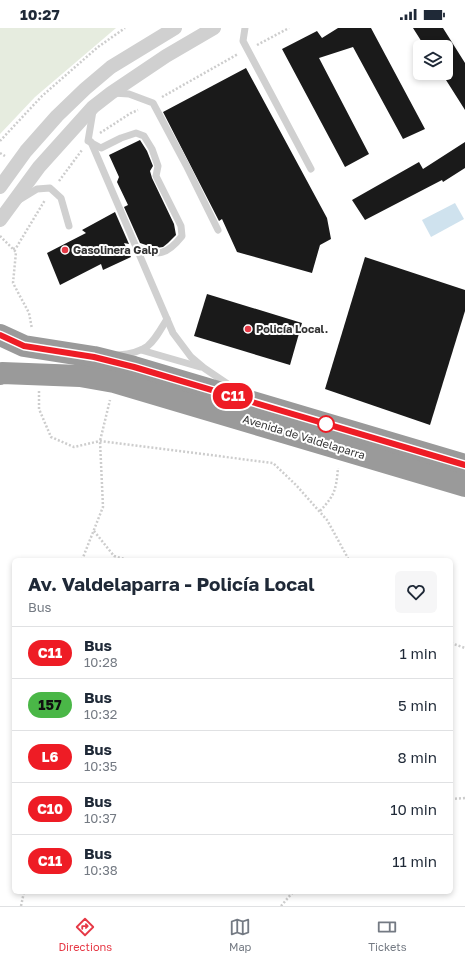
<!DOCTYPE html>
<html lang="en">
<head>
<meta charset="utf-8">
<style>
	:root { --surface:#fff; --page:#f6f6f7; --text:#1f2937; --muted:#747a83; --line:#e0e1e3; --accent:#e63946 }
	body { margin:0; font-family:"Golos Text",sans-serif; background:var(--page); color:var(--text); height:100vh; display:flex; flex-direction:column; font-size:15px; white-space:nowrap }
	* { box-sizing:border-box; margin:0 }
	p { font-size:13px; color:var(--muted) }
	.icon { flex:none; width:22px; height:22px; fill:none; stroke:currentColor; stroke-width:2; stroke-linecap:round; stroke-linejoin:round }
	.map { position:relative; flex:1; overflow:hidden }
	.details { position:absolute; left:12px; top:530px; width:441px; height:336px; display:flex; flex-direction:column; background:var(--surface); border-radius:6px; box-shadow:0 2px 6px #0003 }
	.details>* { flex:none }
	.badge { padding:0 8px; border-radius:13px; font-size:14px; line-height:26px }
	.buttons { position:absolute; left:413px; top:12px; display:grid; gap:8px }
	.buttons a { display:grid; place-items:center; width:40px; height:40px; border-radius:6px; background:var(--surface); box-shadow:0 2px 6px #0003; font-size:20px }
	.map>.badge { position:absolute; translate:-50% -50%; box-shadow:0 0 0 2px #fff }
	.round { display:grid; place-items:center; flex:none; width:42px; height:42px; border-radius:6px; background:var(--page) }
	.head { display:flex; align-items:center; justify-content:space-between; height:68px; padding:0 16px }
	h1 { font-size:19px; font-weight:700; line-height:30px }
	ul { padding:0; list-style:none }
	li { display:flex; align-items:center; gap:12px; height:52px; padding:0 16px; border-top:1px solid var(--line) }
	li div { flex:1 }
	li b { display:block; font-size:15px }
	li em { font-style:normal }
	li .badge { min-width:44px; font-weight:700; text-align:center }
	.status { display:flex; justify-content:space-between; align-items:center; height:28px; padding:0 20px; background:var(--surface); direction:ltr }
	.status svg { height:11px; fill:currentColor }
	.tabs { display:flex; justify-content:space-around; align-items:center; height:56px; border-top:1px solid var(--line); background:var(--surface); font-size:11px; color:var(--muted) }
	.tabs a { display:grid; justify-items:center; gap:2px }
	.tabs .active { color:var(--accent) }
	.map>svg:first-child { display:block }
</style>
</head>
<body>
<div class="status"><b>10:27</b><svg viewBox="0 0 49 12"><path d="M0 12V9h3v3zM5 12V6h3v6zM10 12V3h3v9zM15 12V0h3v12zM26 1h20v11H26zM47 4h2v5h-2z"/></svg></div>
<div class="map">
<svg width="465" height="878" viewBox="0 0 465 878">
	<rect width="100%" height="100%" fill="#fff"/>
	<polygon fill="#e6ecdf" points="0,0 116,0 35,69 0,106"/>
	<polygon fill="#cfe2ee" points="455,175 464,191 431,209 422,192"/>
	<g fill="#1a1a1a">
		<polygon points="338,0 371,0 425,101 403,111 353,19 319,30 369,126 345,139 282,21 317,3 322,10"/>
		<polygon points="413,0 443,0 465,35 465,82 446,52 446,19 425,19"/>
		<polygon points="246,40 327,190 331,211 320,217 312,245 237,224 222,191 219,193 163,84"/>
		<polygon points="140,112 147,123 153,138 150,143 152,150 174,196 176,207 168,215 163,219 156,220 149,218 140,215 124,179 128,177 117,154 119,149 109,127"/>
		<polygon points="465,114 465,140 443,154 442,152 365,192 352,172 419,134 423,141"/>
		<polygon points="115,184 129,216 124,215 131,229 103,242 101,236 60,257 47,225 86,205 82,202"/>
		<polygon points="365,229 465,262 465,283 430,397 325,361"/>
		<polygon points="207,266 302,295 290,337 194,308"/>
	</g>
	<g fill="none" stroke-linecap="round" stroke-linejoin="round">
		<g stroke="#cdcdcd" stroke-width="2.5" stroke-dasharray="2 2" stroke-linecap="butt">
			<polyline points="257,17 289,0"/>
			<polyline points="162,69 238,26"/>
			<polyline points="100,105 131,85 138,82"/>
			<polyline points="0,113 42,68 98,19 125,0"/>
			<polyline points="0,125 5,128"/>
			<polyline points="59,153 82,122"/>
			<polyline points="0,208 16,224 13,255 29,285 32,301"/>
			<polyline points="13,221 16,220 45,172"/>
			<polyline points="39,363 39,381 51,409 74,419 100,413 273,435 296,457 327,492 349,532"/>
			<path d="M320,483C335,467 336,462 338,440"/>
			<polyline points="94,503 114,528 128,532"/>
			<polyline points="82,532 103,479 100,413 110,372"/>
			<polyline points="451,615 465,620"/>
			<polyline points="451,771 465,770"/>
			<polyline points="21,878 24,864"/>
			<polyline points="281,878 293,864"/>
		</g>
		<g stroke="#d0d0d0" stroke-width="7">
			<polyline points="245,0 243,13 311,141"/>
			<polyline points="113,65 129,66 153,75 186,137 218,202"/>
			<path d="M93,83L88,113L101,120L121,110L136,105L144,108L152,121L158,138L156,148L181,198L182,208C167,227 158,229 136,219"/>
			<polyline points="91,114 173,305 191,329 204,340 235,361"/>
			<polyline points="19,172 37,161 50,160 61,170 69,198"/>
			<polyline points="141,322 200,339"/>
			<path d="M118,327C149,324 152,316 167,291"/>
		</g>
		<g stroke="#d0d0d0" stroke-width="14">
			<polyline points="0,159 26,123 57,88 85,61 111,39 175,0"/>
			<polyline points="0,192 39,139 93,79 111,65 166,28 214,0"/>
		</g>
		<g stroke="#9a9a9a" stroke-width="22">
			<polyline points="0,307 24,318 94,329 134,339 465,437"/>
			<polyline points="0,346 2,345 80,348 114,354 465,458"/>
		</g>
	</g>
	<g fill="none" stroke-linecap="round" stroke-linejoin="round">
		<g stroke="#fff" stroke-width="9">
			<polyline id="line" points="0,307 24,318 94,329 134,339 465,437"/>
		</g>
		<use href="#line" stroke="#ee1c25" stroke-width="6"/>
	</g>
	<g fill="#e63946" stroke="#fff" stroke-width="1.5">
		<circle cx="65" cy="222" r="4"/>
		<circle cx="248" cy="301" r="4"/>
	</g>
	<circle fill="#fff" stroke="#ee1c25" stroke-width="2" cx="326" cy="396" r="8"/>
	<g text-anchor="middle" stroke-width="4" stroke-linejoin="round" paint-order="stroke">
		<g font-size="11" font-weight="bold" fill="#333" stroke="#fff" text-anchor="start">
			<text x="73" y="226">Gasolinera Galp</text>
			<text x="256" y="305">Policía Local.</text>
		</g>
		<g font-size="11" fill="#333" stroke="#fff">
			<text transform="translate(304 409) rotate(17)" y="4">Avenida de Valdelaparra</text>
		</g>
	</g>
</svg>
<div class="buttons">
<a><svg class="icon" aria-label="layers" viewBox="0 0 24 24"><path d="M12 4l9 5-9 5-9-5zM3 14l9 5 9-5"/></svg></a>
</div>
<b class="badge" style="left:233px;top:368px;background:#ee1c25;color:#fff">C11</b>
<section class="details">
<div class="head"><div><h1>Av. Valdelaparra - Policía Local</h1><p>Bus</p></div><a class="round"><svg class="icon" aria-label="heart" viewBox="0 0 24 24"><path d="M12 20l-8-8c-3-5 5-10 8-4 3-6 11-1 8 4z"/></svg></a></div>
<ul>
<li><span class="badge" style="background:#ee1c25;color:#fff">C11</span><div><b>Bus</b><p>10:28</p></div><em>1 min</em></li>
<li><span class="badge" style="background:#4ab747;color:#111">157</span><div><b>Bus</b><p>10:32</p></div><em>5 min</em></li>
<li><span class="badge" style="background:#ee1c25;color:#fff">L6</span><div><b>Bus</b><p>10:35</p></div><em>8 min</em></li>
<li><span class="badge" style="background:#ee1c25;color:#fff">C10</span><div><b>Bus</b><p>10:37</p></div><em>10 min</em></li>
<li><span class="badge" style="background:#ee1c25;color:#fff">C11</span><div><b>Bus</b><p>10:38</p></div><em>11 min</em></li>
</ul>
</section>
</div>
<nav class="tabs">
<a class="active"><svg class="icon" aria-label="directions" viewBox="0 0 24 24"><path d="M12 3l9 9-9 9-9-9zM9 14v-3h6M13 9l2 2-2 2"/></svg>Directions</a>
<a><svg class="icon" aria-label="map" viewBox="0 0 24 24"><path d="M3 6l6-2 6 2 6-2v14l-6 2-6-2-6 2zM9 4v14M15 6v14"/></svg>Map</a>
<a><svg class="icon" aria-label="tickets" viewBox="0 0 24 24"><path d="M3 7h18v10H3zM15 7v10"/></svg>Tickets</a>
</nav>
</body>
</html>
